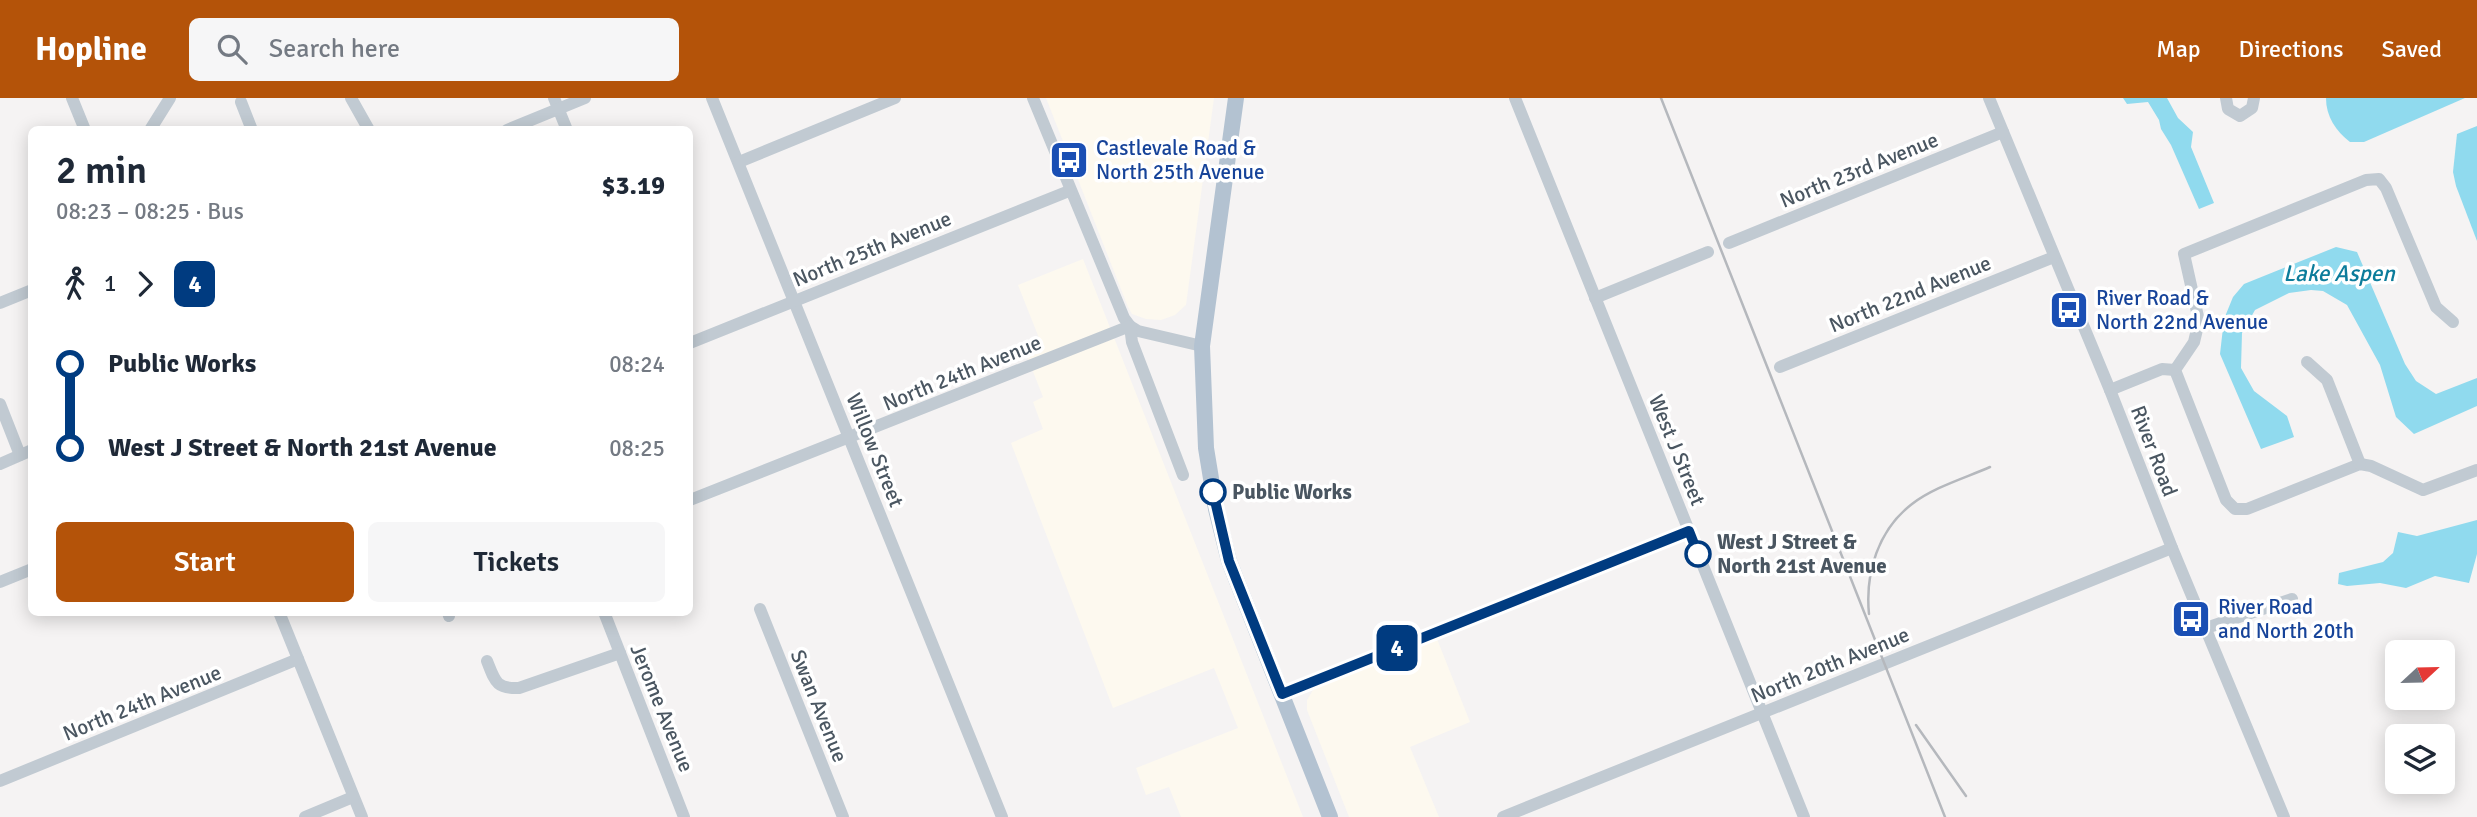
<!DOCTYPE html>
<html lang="en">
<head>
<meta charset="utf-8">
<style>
	:root { --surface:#fff; --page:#f6f6f7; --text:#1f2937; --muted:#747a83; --accent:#b45309 }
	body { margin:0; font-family:Signika,sans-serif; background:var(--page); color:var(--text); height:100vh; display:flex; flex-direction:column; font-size:26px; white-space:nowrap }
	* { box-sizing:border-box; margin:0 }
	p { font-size:23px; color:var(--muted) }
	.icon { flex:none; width:38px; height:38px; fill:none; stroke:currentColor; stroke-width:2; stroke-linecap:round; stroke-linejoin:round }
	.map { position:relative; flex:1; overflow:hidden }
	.panel { position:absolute; left:28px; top:28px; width:665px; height:490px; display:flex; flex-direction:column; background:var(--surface); border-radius:10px; box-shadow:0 4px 18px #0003 }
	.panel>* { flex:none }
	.badge { padding:0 14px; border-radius:10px; font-size:24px; line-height:46px }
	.needle { width:46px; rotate:68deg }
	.tools { position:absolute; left:2385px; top:542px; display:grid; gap:14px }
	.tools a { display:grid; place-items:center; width:70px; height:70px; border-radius:10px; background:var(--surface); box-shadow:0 4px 18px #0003; font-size:35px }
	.map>.badge { position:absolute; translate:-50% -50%; box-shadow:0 0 0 4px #fff }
	.legs { display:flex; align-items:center; gap:10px; height:77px; padding:0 28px; font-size:23px }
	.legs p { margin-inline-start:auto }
	.head { display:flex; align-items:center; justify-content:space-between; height:119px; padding:0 28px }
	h1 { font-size:38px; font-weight:600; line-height:52px }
	.primary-button { display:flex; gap:14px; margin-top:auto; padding:14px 28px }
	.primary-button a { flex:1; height:80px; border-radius:10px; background:var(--accent); color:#fff; font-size:28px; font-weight:600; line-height:80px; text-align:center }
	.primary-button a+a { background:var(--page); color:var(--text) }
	ul { padding:0 28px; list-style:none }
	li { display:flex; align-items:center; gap:24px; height:84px; font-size:26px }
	li i { display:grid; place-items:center; width:10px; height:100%; margin:0 9px; background:currentColor }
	li i::after { content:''; width:18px; height:18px; margin:-9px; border:5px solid; border-radius:50%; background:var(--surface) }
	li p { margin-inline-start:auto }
	li:first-child i { background:linear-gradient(#0000 50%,currentColor 0) }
	li:last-child i { background:linear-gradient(currentColor 50%,#0000 0) }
	header { display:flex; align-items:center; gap:42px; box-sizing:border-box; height:98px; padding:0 35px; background:var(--accent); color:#fff }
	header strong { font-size:33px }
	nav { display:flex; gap:38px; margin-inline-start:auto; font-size:24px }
	.search { width:490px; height:63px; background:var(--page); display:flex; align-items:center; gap:18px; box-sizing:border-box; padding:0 24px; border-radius:10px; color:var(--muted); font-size:26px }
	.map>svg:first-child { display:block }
</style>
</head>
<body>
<header>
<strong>Hopline</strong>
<div class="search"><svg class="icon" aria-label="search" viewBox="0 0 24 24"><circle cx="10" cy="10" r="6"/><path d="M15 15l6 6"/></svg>Search here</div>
<nav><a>Map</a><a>Directions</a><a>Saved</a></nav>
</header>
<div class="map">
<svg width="2477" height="719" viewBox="0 0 2477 719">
	<rect width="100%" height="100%" fill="#f5f3f3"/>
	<g fill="#fdf9ef">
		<polygon points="1046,0 1214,0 1186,207 1175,217 1161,222 1146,221 1132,216 1128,209"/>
		<polygon points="1083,161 1303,719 1181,719 1169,689 1146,697 1136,670 1238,630 1214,570 1113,610 1011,345 1043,331 1033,304 1043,299 1025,253 1041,245 1018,187"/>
		<polygon points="1437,541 1470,624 1410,649 1439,719 1349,719 1307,612 1307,602 1313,592"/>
	</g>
	<g fill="#90daee">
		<polygon points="2123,0 2167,0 2178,20 2193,34 2191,49 2214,105 2199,111 2171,47 2161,31 2159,22 2148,4 2127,6"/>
		<path d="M2326,0H2465L2364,44H2350C2336,33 2326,19 2326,0Z"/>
		<polygon points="2477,28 2477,143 2456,88 2453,74 2457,36"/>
		<polygon points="2336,149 2357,154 2405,266 2416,283 2436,296 2477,280 2477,308 2414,336 2396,319 2380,267 2347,207 2323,193 2311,192 2289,195 2255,212 2242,235 2241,270 2254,293 2287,318 2294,339 2261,351 2220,256 2224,221 2233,199 2244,186"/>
		<polygon points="2477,422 2477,456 2469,485 2435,478 2406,490 2380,485 2347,488 2338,486 2339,475 2383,464 2393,455 2398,434 2417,438"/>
	</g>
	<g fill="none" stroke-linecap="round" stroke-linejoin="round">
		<g stroke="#c1cad2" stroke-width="12">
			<polyline points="72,0 85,32"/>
			<polyline points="351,0 369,32"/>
			<polyline points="554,0 567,32"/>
			<polyline points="712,0 1002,719"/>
			<polyline points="1033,0 1124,220 1130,228 1138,233 1202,248"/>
			<polyline points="1515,0 1804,719"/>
			<polyline points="1989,0 2110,292 2172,450 2284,719"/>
			<polyline points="2226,0 2228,11 2240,18 2252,10 2254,0"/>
			<polyline points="241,4 252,32"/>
			<polyline points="150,32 170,0"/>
			<polyline points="507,32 585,0"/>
			<polyline points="739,64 895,0"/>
			<polyline points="1729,145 2003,34"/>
			<polyline points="1595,200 1708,154"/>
			<polyline points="0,205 32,192"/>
			<polyline points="2453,224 2436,209 2386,90 2379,81 2366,82 2184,156 2199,223 2194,244 2175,272 2226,402 2235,411 2247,411 2360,366 2371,368 2423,392 2477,372"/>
			<polyline points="690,245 1069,93"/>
			<polyline points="2307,264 2327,282 2360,366"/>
			<polyline points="1780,269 2054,159"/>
			<polyline points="2110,292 2162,271 2175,272"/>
			<polyline points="0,306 20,357"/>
			<polyline points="0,366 32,352"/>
			<polyline points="690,402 1130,228 1132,244 1183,377"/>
			<polyline points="0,484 32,471"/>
			<polyline points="760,511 843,719"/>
			<polyline points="279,514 362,719"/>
			<polyline points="448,514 449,518"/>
			<polyline points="604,514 684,719"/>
			<polyline points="2206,530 2292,501"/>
			<path d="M487,563C495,583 496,591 519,590L620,555"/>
			<polyline points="1282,596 1689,433"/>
			<polyline points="0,683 298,561"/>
			<polyline points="305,719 353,699"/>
			<polyline points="1503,719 2172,450"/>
		</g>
		<polyline stroke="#b3c2d1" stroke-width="16" points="1236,0 1202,248 1206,350 1216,411 1229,463 1330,719"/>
		<g stroke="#b5b8bd" stroke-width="2.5">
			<polyline points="1661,0 1945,719"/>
			<path d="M1869,516C1865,475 1878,432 1912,406C1934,389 1965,380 1990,369"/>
			<polyline points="1916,627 1966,698"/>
		</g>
	</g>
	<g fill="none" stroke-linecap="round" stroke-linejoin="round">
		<g stroke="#fff" stroke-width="16">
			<polyline id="line-1" points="1213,394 1229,463 1282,596 1689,433 1698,456"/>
		</g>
		<use href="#line-1" stroke="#003b80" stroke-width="10"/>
	</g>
	<defs>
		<g id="bus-square" transform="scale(2.0125)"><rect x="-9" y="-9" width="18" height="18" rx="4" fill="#1a4fb4" stroke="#fff"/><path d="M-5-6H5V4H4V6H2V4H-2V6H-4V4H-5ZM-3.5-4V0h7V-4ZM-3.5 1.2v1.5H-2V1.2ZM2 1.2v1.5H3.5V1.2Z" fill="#fff"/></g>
	</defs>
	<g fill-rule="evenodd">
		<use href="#bus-square" x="1069" y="62"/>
		<use href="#bus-square" x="2069" y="212"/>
		<use href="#bus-square" x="2191" y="521"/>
	</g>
	<g fill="#fff" stroke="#003b80" stroke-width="3.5">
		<circle cx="1213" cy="394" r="12"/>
		<circle cx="1698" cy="456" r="12"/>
	</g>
	<g text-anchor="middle" stroke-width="7" stroke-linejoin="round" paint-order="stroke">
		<g font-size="21" fill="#164399" stroke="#fff" text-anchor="start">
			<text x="1096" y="57">Castlevale Road &amp;<tspan x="1096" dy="24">North 25th Avenue</tspan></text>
			<text x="2096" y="207">River Road &amp;<tspan x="2096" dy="24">North 22nd Avenue</tspan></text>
			<text x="2218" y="516">River Road<tspan x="2218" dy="24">and North 20th</tspan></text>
		</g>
		<g font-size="21" fill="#4a5661" stroke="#fff">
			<text transform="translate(1859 72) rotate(-22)" y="7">North 23rd Avenue</text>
			<text transform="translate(872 151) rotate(-22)" y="7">North 25th Avenue</text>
			<text transform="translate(1910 196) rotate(-22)" y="7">North 22nd Avenue</text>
			<text transform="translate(962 275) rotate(-22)" y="7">North 24th Avenue</text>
			<text transform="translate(875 352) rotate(68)" y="7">Willow Street</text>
			<text transform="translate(1677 352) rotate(68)" y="7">West J Street</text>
			<text transform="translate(2154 353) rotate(69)" y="7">River Road</text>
			<text transform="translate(1830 567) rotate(-22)" y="7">North 20th Avenue</text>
			<text transform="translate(142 605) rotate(-22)" y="7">North 24th Avenue</text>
			<text transform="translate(819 608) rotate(68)" y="7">Swan Avenue</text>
			<text transform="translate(662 610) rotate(68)" y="7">Jerome Avenue</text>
		</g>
		<g font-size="21" font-weight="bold" fill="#4a5661" stroke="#fff" text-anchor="start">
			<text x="1232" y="401">Public Works</text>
			<text x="1717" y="451">West J Street &amp;<tspan x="1717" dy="24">North 21st Avenue</tspan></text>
		</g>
		<g font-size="23" font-style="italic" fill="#0c7c9b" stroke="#fff">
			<text x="2339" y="183">Lake Aspen</text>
		</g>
	</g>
</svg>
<div class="tools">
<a><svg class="needle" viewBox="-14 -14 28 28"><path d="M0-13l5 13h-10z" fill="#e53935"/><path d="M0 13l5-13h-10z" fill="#747a83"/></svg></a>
<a><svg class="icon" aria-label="layers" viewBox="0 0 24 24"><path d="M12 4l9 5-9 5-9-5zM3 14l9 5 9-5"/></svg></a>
</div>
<b class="badge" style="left:1397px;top:550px;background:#003b80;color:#fff">4</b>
<section class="panel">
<div class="head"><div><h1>2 min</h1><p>08:23 – 08:25 · Bus</p></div><b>$3.19</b></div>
<div class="legs"><svg class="icon" aria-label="walk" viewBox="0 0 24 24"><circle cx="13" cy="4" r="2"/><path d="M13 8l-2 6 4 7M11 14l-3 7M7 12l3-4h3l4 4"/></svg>1<svg class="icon" aria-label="forward" viewBox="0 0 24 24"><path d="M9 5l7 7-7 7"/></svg><b class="badge" style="background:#003b80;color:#fff">4</b></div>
<ul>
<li><i style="color:#003b80"></i><b>Public Works</b><p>08:24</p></li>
<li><i style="color:#003b80"></i><b>West J Street &amp; North 21st Avenue</b><p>08:25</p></li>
</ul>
<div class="primary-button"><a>Start</a><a>Tickets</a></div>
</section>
</div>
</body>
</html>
